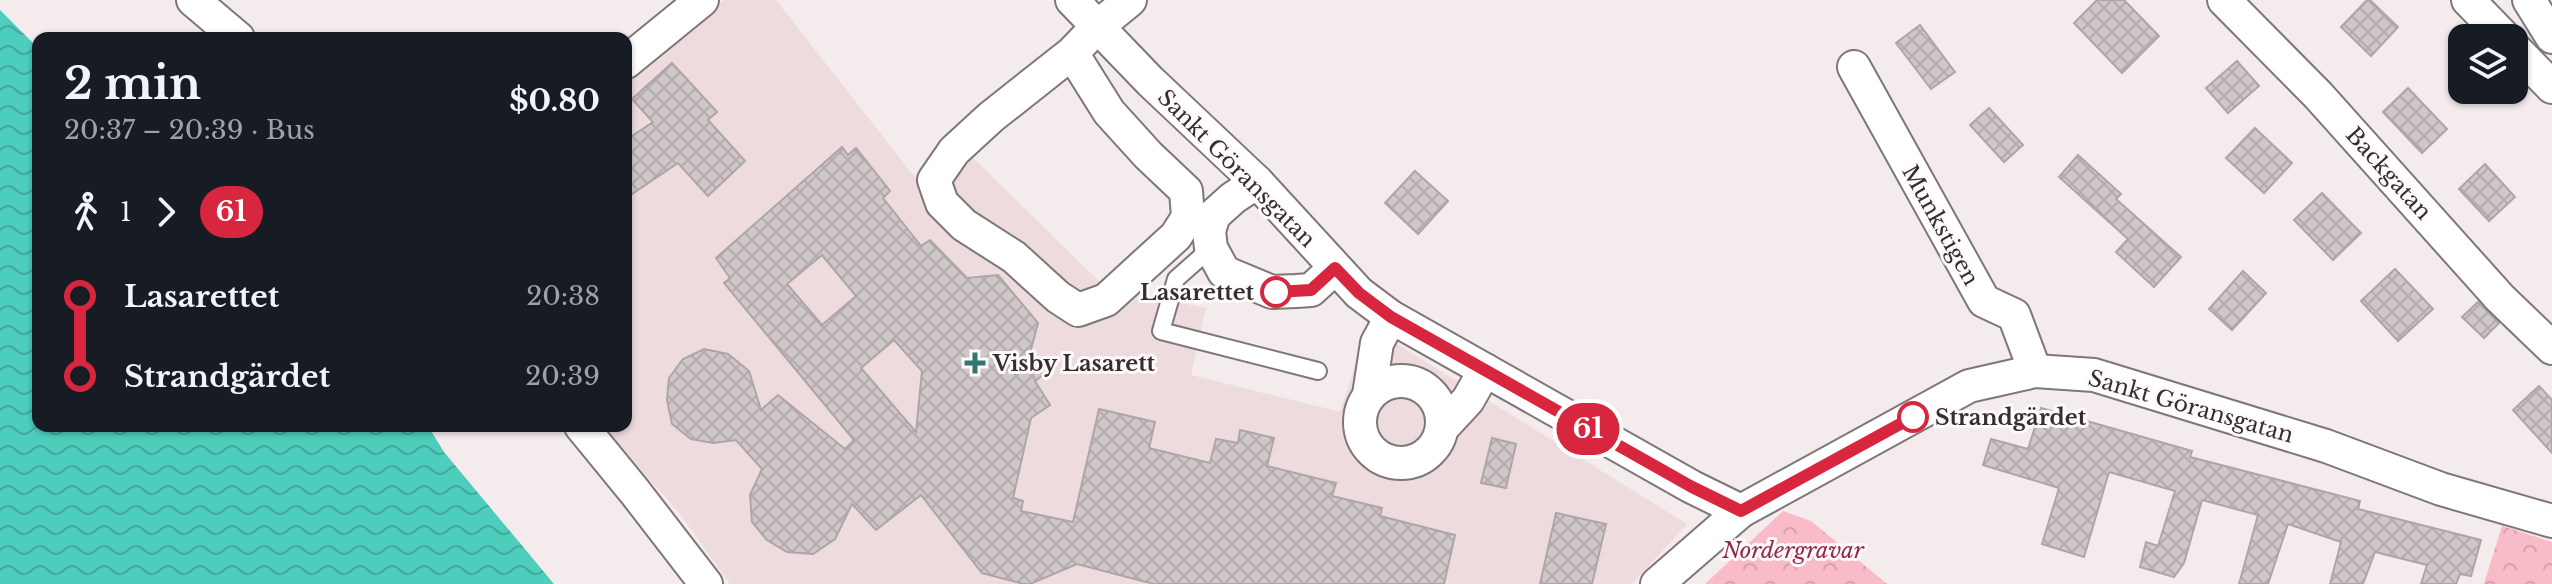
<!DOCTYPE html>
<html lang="en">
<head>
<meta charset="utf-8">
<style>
	:root { --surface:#171b24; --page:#20242c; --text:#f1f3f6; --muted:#9ea1a6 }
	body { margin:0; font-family:"Libre Baskerville",serif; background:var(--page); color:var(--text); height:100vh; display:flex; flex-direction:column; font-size:30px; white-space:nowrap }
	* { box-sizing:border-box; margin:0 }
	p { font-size:26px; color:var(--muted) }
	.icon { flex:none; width:44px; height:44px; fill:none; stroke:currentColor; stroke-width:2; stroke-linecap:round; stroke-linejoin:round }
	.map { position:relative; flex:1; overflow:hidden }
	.drawer { position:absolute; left:32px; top:32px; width:600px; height:400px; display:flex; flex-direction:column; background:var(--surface); border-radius:16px; box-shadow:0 2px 6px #0004 }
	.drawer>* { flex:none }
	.badge { padding:0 16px; border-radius:26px; font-size:28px; line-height:52px }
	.tools { position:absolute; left:2448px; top:24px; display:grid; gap:16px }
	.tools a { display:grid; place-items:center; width:80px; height:80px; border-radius:16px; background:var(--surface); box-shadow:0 2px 6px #0004; font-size:40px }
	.map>.badge { position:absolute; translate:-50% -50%; box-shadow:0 0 0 4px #fff }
	.legs { display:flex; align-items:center; gap:12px; height:88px; padding:0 32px; font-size:26px }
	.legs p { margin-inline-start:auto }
	.head { display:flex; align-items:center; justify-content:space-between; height:136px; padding:0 32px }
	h1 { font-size:44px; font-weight:800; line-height:60px }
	ul { padding:0 32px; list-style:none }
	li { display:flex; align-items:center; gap:28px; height:80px; font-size:30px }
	li i { display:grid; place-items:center; width:12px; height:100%; margin:0 10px; background:currentColor }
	li i::after { content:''; width:20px; height:20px; margin:-10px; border:6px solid; border-radius:50%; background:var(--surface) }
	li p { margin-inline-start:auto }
	li:first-child i { background:linear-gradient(#0000 50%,currentColor 0) }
	li:last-child i { background:linear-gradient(currentColor 50%,#0000 0) }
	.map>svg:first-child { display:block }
</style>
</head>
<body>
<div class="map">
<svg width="2552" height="584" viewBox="0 0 2552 584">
	<defs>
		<pattern id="forest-crowns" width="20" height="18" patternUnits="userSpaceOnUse" patternTransform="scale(2)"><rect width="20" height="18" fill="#f9bbc7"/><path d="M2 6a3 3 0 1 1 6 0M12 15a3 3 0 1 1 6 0" fill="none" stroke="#d6a1ab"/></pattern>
		<pattern id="water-waves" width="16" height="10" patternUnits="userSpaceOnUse" patternTransform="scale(2)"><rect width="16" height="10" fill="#4dcebd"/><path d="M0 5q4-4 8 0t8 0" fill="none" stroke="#41a89a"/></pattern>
		<pattern id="building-cross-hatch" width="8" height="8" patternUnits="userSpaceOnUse" patternTransform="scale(2)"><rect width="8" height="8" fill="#d0c7c9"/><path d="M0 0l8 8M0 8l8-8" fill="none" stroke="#b3abad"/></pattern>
	</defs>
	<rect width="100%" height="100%" fill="#f4ebed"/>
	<polygon fill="#eddbde" points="724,0 776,0 917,180 967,152 1106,288 1206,308 1191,375 1340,412 1368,326 1687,524 1632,584 730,584 677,510 601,426 626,426 626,82"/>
	<g fill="url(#forest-crowns)">
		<polygon points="1783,511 1811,521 1887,584 1705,584"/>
		<polygon points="2502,526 2552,542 2552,584 2484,584"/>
	</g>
	<polygon fill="url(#water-waves)" points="0,10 38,48 38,426 428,426 444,452 554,584 0,584"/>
	<g fill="url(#building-cross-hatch)" stroke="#aea5a7" stroke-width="2" fill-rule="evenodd">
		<polygon points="2097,0 2124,0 2159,36 2122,73 2074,23"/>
		<polygon points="2367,0 2370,0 2398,27 2371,56 2341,27"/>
		<polygon points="1920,25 1955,72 1931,89 1896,43"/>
		<polygon points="2237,61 2259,86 2228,113 2206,88"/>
		<polygon points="672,63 717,112 708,120 745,161 708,196 678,163 626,198 626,140 653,122 632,99"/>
		<polygon points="2408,88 2447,129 2422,153 2383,112"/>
		<polygon points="1989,108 2023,145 2004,162 1970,125"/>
		<polygon points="2255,128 2292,163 2264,193 2226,158"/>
		<path d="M842,147L848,155L856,148L890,191L883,198L921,246L930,240L967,278L998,275L1038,323L1029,357L1043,375L1035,381L1050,405L1031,418L1013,498L1023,501L1021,511L1073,522L1099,409L1155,422L1149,448L1210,463L1216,439L1238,443L1240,430L1274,438L1267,466L1336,483L1332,496L1382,508L1380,516L1455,535L1444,584H1154L1077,564L1030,584H1024L982,573L921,495L876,530L852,504L835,539L813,554L787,552L767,540L752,522L750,495L762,469L736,440L713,443L691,439L672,424L667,400L669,378L683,359L704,349L728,354L749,371L761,410L778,395L845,449L854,440L724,283L730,278L716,258ZM822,255L856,296L822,325L787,284ZM894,340L922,371L916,432L861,368Z"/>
		<polygon points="2078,155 2121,194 2116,199 2181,257 2154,287 2116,252 2128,239 2059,177"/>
		<polygon points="2485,164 2515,197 2489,221 2459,189"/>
		<polygon points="1415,171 1448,201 1418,234 1385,203"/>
		<polygon points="2322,193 2361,233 2333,260 2294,220"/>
		<polygon points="2395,269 2433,309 2398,341 2361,301"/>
		<polygon points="2243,271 2266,293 2232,330 2209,309"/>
		<polygon points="2478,302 2499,323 2484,338 2462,317"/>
		<polygon points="2539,386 2552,400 2552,453 2513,410"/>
		<polygon points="2041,408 2192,451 2190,457 2360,501 2358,509 2481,540 2471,576 2460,574 2456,584 2421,584 2427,565 2375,552 2363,584 2330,584 2341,542 2288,524 2268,584 2239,584 2258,515 2202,500 2184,563 2174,577 2140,567 2146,542 2158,546 2175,491 2109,472 2084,557 2042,544 2059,488 1983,465 1991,439 2028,449"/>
		<polygon points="1492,438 1516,444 1506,488 1481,483"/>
		<polygon points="1556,513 1606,524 1592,584 1540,584"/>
	</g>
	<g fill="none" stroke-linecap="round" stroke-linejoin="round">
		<g stroke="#7e7677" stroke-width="20">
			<polyline id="service" points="1211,248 1176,279 1161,331 1318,371"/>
		</g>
		<g stroke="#7e7677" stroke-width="36">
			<g id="minor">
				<polyline points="193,0 238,38"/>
				<polyline points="1072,0 1150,81 1257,182 1359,293 1391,317 1692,487 1741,511 1969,386 2035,371 2094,375 2326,446 2441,489 2552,521"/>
				<polyline points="2224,0 2318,95 2500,298 2552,348"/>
				<polyline points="2468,0 2505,38"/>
				<polyline points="2529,0 2552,37"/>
				<polyline points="2514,48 2552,87"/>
				<polyline points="1072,53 1109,112 1148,155 1186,191 1188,217 1176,236 1106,300 1078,310 1058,297 1014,257 964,225 942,203 934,180 954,151 991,117 1072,53 1097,27 1130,0"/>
				<polyline points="626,62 702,0"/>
				<polyline points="1854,67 1984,301 2014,315 2035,371"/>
				<polyline points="1257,182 1233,198 1214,215 1209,231 1211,248 1224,272 1272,292 1296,291 1311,290 1335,268"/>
				<circle cx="1401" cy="422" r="41"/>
				<polyline points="1369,395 1377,343 1391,317"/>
				<polyline points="581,426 635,492 706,584"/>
				<polyline points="1442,428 1468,400 1485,370"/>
				<polyline points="1657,584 1741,511"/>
			</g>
		</g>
		<use href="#service" stroke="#fff" stroke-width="16"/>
		<use href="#minor" stroke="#fff" stroke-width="32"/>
	</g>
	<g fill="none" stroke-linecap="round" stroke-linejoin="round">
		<g stroke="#fff" stroke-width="18">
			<polyline id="line-1" points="1276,292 1311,290 1335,268 1359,293 1391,317 1692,487 1741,511 1913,417"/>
		</g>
		<use href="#line-1" stroke="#d7263d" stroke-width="12"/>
	</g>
	<g fill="#fff" stroke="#d7263d" stroke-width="4">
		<circle cx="1276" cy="292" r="14"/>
		<circle cx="1913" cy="417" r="14"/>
	</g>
	<path fill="#31776d" stroke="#fff9fa" stroke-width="3" d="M971 351h8v8h8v8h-8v8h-8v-8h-8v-8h8z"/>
	<g text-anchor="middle" stroke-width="6" stroke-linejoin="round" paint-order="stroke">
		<g font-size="22" fill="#332f30" stroke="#fff9fa">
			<text transform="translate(1237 168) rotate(45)" y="8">Sankt Göransgatan</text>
			<text transform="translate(2389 173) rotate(48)" y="8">Backgatan</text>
			<text transform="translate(1941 225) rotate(61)" y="8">Munkstigen</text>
			<text transform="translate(2191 406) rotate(16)" y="8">Sankt Göransgatan</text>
		</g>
		<g font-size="22" font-weight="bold" fill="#332f30" stroke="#fff9fa" text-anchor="end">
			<text x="1254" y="300">Lasarettet</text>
			<text x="1935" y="425" text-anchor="start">Strandgärdet</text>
		</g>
		<g font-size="22" font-weight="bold" fill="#332f30" stroke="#fff9fa" text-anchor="start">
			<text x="993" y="371">Visby Lasarett</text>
		</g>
		<g font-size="22" font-style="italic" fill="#94284b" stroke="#fff9fa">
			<text x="1793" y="558">Nordergravar</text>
		</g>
	</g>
</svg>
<div class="tools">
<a><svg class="icon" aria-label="layers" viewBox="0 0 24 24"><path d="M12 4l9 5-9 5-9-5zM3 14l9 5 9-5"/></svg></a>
</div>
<b class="badge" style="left:1588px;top:429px;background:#d7263d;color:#fff">61</b>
<section class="drawer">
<div class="head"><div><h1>2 min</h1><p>20:37 – 20:39 · Bus</p></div><b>$0.80</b></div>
<div class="legs"><svg class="icon" aria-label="walk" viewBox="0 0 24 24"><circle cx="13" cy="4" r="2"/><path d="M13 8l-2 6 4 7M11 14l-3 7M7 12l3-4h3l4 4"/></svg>1<svg class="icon" aria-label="forward" viewBox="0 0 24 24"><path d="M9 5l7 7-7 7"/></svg><b class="badge" style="background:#d7263d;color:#fff">61</b></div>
<ul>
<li><i style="color:#d7263d"></i><b>Lasarettet</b><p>20:38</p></li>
<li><i style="color:#d7263d"></i><b>Strandgärdet</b><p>20:39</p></li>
</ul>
</section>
</div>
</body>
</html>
